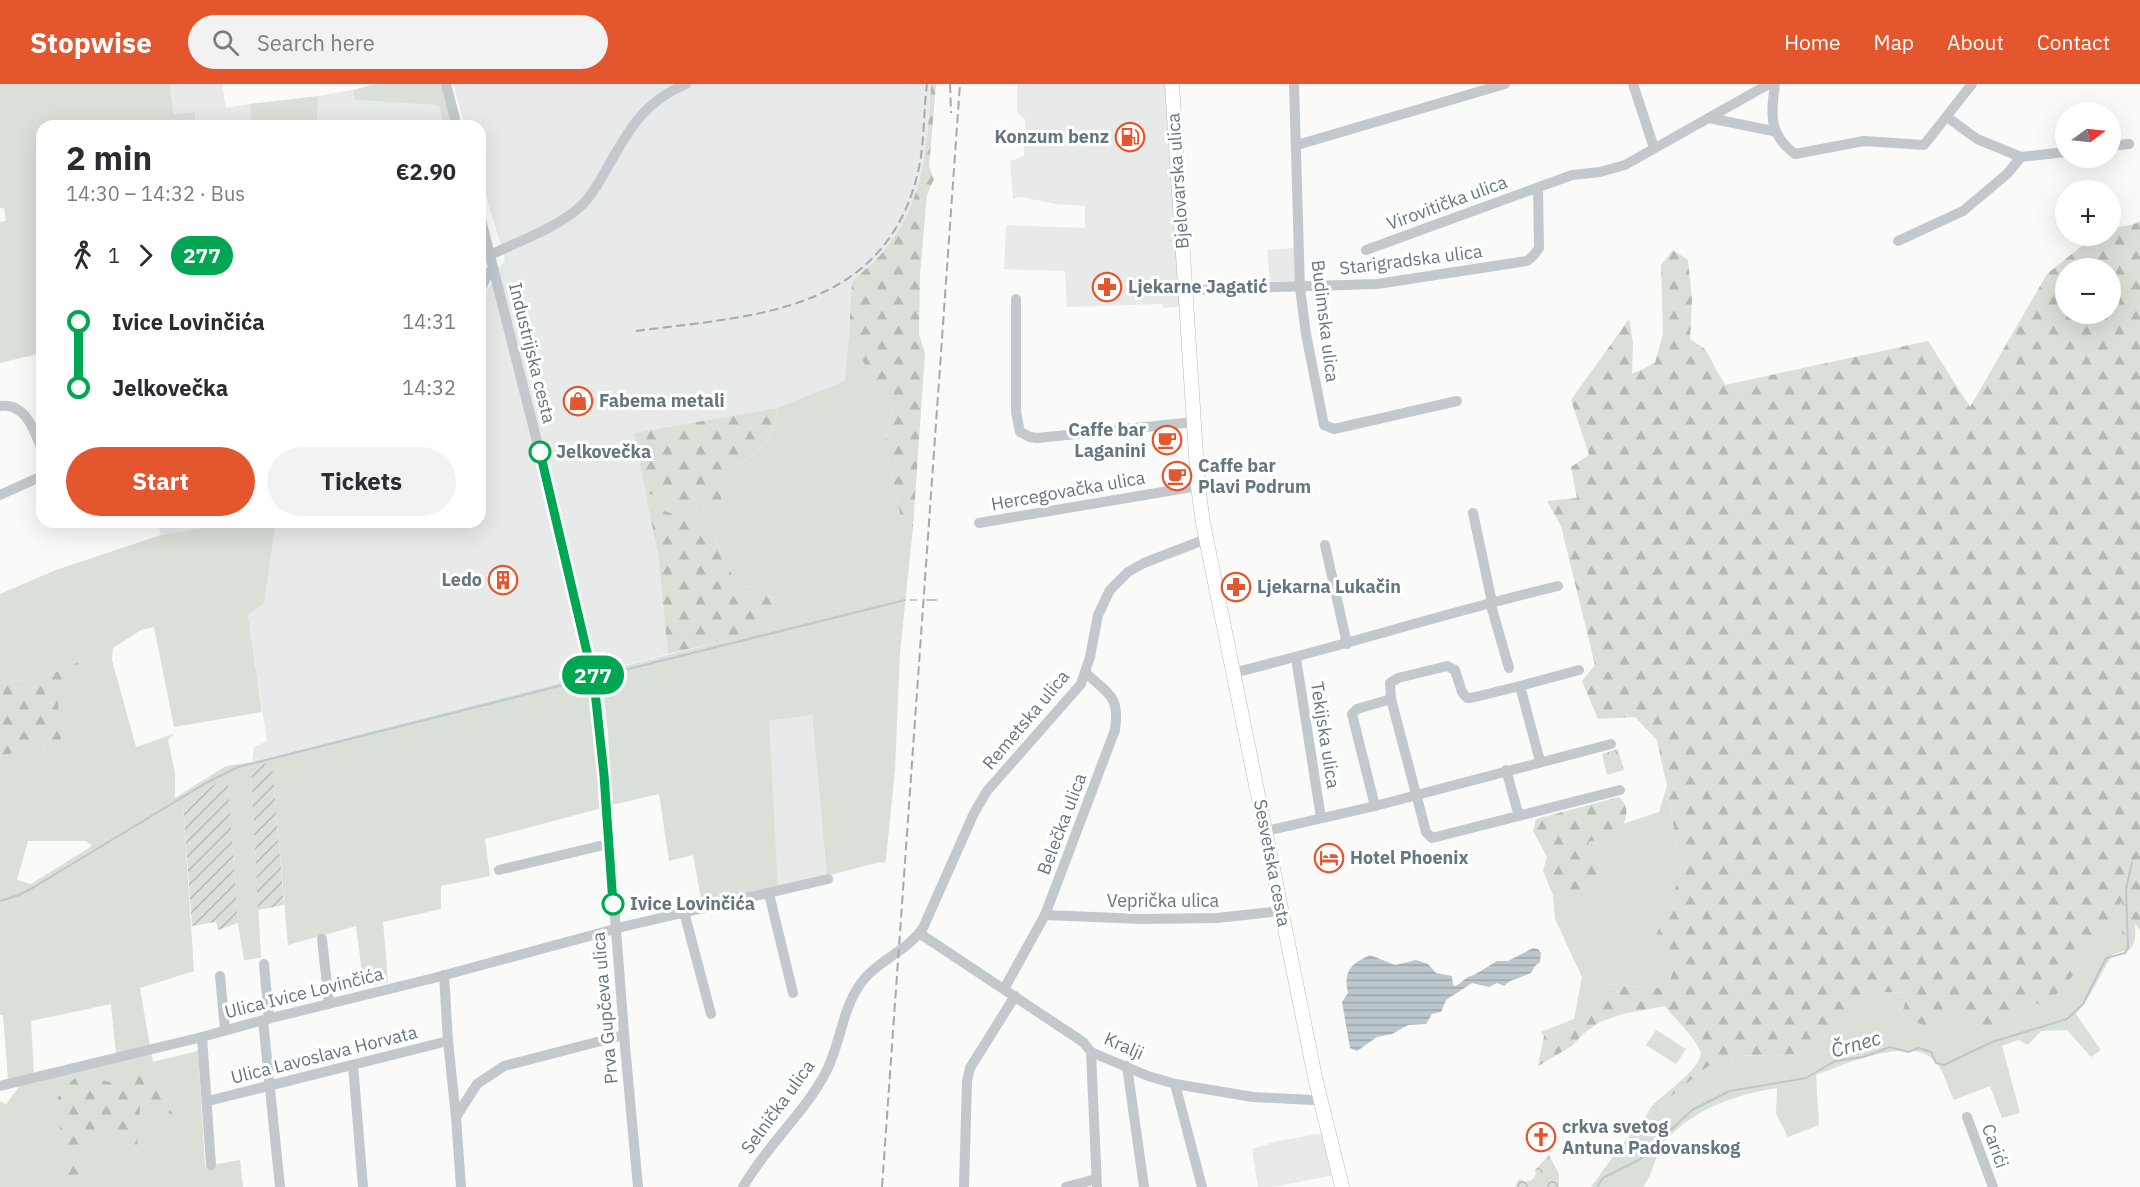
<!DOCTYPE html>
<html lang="en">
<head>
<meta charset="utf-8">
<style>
	:root { --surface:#fff; --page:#f2f2f3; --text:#2b2b33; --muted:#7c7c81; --accent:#e4572e }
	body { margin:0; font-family:"IBM Plex Sans",sans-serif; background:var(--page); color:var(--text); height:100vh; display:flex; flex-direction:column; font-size:22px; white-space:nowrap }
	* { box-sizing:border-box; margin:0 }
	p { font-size:20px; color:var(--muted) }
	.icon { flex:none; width:33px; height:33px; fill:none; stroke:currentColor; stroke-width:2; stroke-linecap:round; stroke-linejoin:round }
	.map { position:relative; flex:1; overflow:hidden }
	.side { position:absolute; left:36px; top:36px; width:450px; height:408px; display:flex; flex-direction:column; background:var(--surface); border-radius:18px; box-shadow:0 6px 24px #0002 }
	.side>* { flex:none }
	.badge { padding:0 12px; border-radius:20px; font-size:21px; line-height:39px }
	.needle { width:39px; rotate:75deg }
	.buttons { position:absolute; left:2055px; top:18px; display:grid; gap:12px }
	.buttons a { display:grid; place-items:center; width:66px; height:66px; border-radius:50%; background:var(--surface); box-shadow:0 6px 24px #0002; font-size:30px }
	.map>.badge { position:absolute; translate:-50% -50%; box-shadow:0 0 0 3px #fff }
	.legs { display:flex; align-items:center; gap:9px; height:66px; padding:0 30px; font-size:20px }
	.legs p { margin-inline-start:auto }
	.headline { display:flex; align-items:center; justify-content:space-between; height:102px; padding:0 30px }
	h1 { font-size:33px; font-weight:700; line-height:45px }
	.button { display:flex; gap:12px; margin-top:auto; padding:12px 30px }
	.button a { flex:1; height:69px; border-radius:36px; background:var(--accent); color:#fff; font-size:24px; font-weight:700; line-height:69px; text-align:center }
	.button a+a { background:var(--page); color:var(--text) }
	ul { padding:0 30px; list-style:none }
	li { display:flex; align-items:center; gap:21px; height:66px; font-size:22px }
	li i { display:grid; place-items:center; width:9px; height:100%; margin:0 8px; background:currentColor }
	li i::after { content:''; width:15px; height:15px; margin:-8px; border:4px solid; border-radius:50%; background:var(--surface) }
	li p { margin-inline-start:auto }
	li:first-child i { background:linear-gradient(#0000 50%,currentColor 0) }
	li:last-child i { background:linear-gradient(currentColor 50%,#0000 0) }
	header { display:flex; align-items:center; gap:36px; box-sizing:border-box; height:84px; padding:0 30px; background:var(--accent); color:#fff }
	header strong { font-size:28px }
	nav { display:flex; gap:33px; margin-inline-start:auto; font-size:21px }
	.search { width:420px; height:54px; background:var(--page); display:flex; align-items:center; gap:15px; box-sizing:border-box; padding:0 21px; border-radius:33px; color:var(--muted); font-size:22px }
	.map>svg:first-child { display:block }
</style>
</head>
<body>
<header>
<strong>Stopwise</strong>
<div class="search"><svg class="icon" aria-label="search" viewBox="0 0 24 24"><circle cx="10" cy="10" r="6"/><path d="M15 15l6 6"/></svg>Search here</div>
<nav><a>Home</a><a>Map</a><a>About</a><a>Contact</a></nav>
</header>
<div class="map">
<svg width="2140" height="1103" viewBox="0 0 2140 1103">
	<defs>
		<pattern id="forest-firs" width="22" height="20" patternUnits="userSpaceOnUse" patternTransform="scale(1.5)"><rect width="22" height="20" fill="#dadfd7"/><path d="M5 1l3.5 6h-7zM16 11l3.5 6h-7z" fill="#b4b9b4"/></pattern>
		<pattern id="park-crowns" width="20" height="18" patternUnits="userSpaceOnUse" patternTransform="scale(1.5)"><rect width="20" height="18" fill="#dadfd7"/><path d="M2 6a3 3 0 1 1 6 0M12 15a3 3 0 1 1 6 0" fill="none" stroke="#b4b9b4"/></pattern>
		<pattern id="garden-furrows" width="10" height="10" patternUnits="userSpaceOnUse" patternTransform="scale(1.5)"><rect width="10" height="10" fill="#dadfd7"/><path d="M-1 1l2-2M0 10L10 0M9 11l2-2" fill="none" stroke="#b4b9b4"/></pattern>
		<pattern id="water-rules" width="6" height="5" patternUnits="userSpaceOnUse" patternTransform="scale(1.5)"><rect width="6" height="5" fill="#bbc7cb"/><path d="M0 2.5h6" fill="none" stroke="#9ca6aa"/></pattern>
	</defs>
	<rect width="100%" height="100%" fill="#fafaf8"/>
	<g fill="#e8e9e9">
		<polygon points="169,0 222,0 226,24 250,20 252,42 195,42 195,28 174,30"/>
		<polygon points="453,0 931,0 925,76 914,117 902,141 887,164 852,198 846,297 783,323 635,349 658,469 668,570 252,678 254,663 267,657 248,531 264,519 276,438 480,438 480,224 484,212 505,175 480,91 480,42 465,42"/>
		<polygon points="1017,0 1166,0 1174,146 1175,146 1182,223 1163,224 1162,220 1067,223 1065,187 1004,185 1006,141 1085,144 1085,122 1056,120 1021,113 1013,115 1010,77 1024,72 1025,35 1017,29"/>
		<polygon points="353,6 355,16 439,21 445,42 317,42 318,12"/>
		<polygon points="1294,164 1296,199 1270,199 1267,166"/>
		<polygon points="157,438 234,438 161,451"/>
		<polygon points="812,631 827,792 778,803 768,637"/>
		<polygon points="1323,1049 1335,1091 1273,1103 1258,1103 1252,1065 1278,1057"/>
	</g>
	<g fill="#dadfd7" fill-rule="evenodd">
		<polygon points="0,0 169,0 174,30 195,28 195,42 42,42 42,269 0,279 0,138 6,137 4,124 0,124"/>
		<polygon points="375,0 442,0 451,38 444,41 439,21 355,16 353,6"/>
		<polygon points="318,12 317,42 252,42 250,20"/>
		<path d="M849,249L870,291L893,322L885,357L902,439L913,443L900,569L895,686L886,775L885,779L880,778L827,792L812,631L769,637L778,803L702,820L693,771L669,777L659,710L612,721L608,650L601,588L734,554L790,520L737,502L709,441L648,422L646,409L717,427L726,389C755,370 773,361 777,324L845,297Z"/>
		<path d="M234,438H276L264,519L248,531L262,628L174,643L154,543L141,546L113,564L112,576L136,663L174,650L168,656L175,689V714L226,682L252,678L589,591L594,628L602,724L485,755L490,792L441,802V825L383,838L388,898L364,903L356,842L288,861L272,679L251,684L261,874L244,876L238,839L228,694L183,719L194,887L140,904L150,963L116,971L111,920L31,937L34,991L8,996L3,931H0V672L60,658L57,602L110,566L42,594L0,599V510L56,486L161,451ZM28,757H86L92,762L31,800L17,796Z"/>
		<polygon points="1667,702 1681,790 1657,865 1673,884 1670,905 1607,900 1582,933 1544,952 1541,948 1574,935 1582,893 1555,835 1553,811 1588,806 1621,791 1596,780 1587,758 1619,749 1623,740 1659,728"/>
		<path d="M2123,815L2122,849L2129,866L2113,870C2100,890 2092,912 2076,930L2101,966L2091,973L2067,946L2041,947L2028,961L2018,956L2002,962L2020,1029L2002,1034L1990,1002L1954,1016C1948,1005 1944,987 1936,978C1912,950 1844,981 1816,991L1819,1041L1788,1053L1776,1030L1777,1004C1738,1010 1692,1025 1666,1057C1655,1070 1653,1090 1643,1103H1591L1620,1063L1647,1031L1715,977L1735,984L1731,971L1775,972L1801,969L1882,908L1908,909L1955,929L2030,915L2077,887Z"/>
		<polygon points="1656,946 1686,965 1676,980 1646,961"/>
		<polygon points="198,967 205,1082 240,1076 243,1103 0,1103 0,1017 6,1020 22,999 151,969 153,978"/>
	</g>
	<g fill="url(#forest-firs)" fill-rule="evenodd">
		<path d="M931,0H936L929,83L934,95L927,111L920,190L919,250L925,269L913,443L902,439L885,357L893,322L870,291L849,249L852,198C864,186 878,175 888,162C926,112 927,60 931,0Z"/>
		<path d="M2140,137V846L2135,840C2135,850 2137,858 2129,866L2122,849V817L2077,887L2044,924L2030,915L2006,941H1961L1954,929L1934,945L1901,933L1908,909L1882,908L1801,969L1775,972L1731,971L1735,984L1715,977L1647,1031C1648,1028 1649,1025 1651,1023C1660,1012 1706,982 1700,967C1695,953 1674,934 1665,922L1622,930L1600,938L1583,950L1572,962L1538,982L1544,952L1582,933L1607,900L1669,905L1673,884L1657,865L1655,854L1681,790L1667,702L1657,656L1635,633L1598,635L1582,597L1595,581L1561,442L1547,417L1577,414L1571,383L1589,371L1571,316L1629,235L1633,258L1632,290L1655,279L1663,250L1661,181L1673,166L1688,176L1692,216L1690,255L1705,265L1725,301L1928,257L1970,323L2047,190L2083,161L2101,152H2110L2111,146C2122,140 2129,144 2140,137ZM2110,184V230H2066V184Z"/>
		<path d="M777,324C773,361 755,369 726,389L728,393L717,427L646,409L634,349Z"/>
		<polygon points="648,422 709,441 737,502 791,520 734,554 668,570 658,469"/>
		<polygon points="113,564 57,602 61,658 0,672 0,599 42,594"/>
		<path d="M1619,713C1632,725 1625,735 1620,749L1588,758L1596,780L1622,791L1588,806L1553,811L1543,787L1547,773L1533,747L1536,735Z"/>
		<polygon points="143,981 174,1033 141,1008 137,1066 127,1067 115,1050 88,1051 81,1103 71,1103 62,1069 58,1013 79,989 116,1000"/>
	</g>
	<g fill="url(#park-crowns)">
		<polygon points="1618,665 1624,686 1607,691 1602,670"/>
		<polygon points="1549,1071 1559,1090 1559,1103 1515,1103 1519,1095 1526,1098 1532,1096 1536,1091 1535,1086"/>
	</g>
	<g fill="url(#garden-furrows)">
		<polygon points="272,678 284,821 258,826 251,684"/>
		<polygon points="228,693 238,839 218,846 216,838 192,842 183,719"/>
	</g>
	<path fill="url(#water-rules)" d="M1533,864L1538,865L1541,869L1540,878L1535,882L1531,889L1510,897L1504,902L1497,899L1489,903L1472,899L1446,916L1441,928L1432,930L1426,940L1408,941L1392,950L1377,953L1357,967L1350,964L1342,918L1348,909C1343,887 1351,880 1370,871L1395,881L1416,876L1428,880L1436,889L1452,892L1453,901L1456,902L1468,893L1474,891L1497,877H1508Z"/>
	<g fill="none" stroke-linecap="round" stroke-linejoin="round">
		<g stroke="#bbc7cb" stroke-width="2">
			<polyline points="911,516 916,516"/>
			<polyline points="927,516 936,516"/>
			<polyline points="596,593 905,516"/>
			<polyline points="0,817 19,811 34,803 206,699 238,683 591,594"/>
			<polyline points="1597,1103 1603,1094 1639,1076 1692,1026 1730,1007 1806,994 1835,977 1863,973 1890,963 1908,968 1919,964 1931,968 1936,979 1944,981 1992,958 2067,935 2083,920 2106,874 2125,869 2128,864 2126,805 2132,779"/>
		</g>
		<g stroke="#b5babe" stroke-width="15">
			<polyline id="major" points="1172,0 1198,402 1203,439 1315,993 1342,1103"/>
		</g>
		<g stroke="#c3c8cc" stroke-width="10">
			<polyline points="446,0 457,42"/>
			<polyline points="1294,0 1300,204 1306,250 1324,341 1334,345 1457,317"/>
			<polyline points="1633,0 1654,64"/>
			<path d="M1775,0C1771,30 1768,50 1795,70L1864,57L1924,61L1972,0"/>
			<polyline points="1947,33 1977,55 2021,73 2066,68"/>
			<polyline points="1709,34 1773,47"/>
			<polyline points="1297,61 1505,0"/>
			<polyline points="2110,62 2129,60"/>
			<polyline points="480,132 550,409 593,590 604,691 625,962 638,1103"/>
			<polyline points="1898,157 1963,127 2007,90 2021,73"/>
			<polyline points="1366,166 1572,91 1600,88 1625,81 1769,0"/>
			<path d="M490,171C519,157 560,143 583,120C593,110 599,98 606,86C628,47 643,18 686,0"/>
			<polyline points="1185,206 1377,200 1527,177 1533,172 1539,164 1538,104"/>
			<polyline points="480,207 488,189 494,185"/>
			<polyline points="1016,215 1016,328 1020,348 1030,353 1037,354 1194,338"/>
			<path d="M0,322C26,319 34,346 42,366"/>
			<polyline points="0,411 42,392"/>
			<polyline points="1473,429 1492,518"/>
			<polyline points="979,439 1198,402"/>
			<polyline points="1325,461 1347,560"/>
			<polyline points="1490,518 1509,584"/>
			<polyline points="1296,574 1321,734"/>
			<path d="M1233,589C1342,562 1449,528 1558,502"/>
			<polyline points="1520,602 1579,586"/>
			<polyline points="1540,677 1520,602 1471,614 1467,614 1462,608 1455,586 1447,582 1398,594 1390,599 1391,615 1426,748 1432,754 1620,706"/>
			<polyline points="1506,686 1519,732"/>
			<polyline points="1375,722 1352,630 1357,625 1391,615"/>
			<polyline points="1266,747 1375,722 1611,660"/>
			<polyline points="499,786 608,760"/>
			<polyline points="767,810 770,814 793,909"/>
			<polyline points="684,828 711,930"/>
			<polyline points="1045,831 1142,835 1217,834 1281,827"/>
			<polyline points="919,849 1083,958 1091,968 1148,992 1175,1000 1253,1013 1312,1016"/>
			<polyline points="322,855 329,919"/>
			<polyline points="264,880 269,935"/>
			<polyline points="444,891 448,957 456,1033"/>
			<polyline points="220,892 225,946"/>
			<path d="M1004,905L1045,831L1115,646C1120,612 1109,611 1086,589"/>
			<polyline points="263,936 280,1103"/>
			<polyline points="202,953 211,1081"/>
			<polyline points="1091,968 1097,1103"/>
			<polyline points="353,981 363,1103"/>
			<polyline points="1127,982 1144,1103"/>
			<polyline points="1175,1000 1202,1103"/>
			<polyline points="0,1002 202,953 263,936 434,894 626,842 828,795"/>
			<polyline points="208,1017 448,957"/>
			<polyline points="1967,1033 1993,1103"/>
			<polyline points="461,1103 456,1033 477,1000 504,982 624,951"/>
			<path d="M743,1103C766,1062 804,1030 826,988C840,961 842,927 859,902C875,877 907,868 923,844L974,729L987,707L1081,600L1090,573L1098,531L1110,506L1128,488L1144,479L1206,455"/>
			<polyline points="964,1103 967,997 970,984 1015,912"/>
			<polyline points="1066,1103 1096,1095"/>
		</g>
		<use href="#major" stroke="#fff" stroke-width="14"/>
		<g stroke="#a2aab0" stroke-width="2" stroke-dasharray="9 4.5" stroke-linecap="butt">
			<polyline points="950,0 951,29"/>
			<path d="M636,247C750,232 879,230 916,96C925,65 923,31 927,0"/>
			<polyline points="882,1103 960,0"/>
		</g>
	</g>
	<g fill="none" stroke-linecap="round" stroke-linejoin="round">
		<g stroke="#fff" stroke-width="14">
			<polyline id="line-1" points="540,368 594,598 604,691 613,820"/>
		</g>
		<use href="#line-1" stroke="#00a651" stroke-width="9"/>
	</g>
	<defs>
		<g id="fuel-ring" transform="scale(1.5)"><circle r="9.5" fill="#fff" stroke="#e4572e" stroke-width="1.5"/><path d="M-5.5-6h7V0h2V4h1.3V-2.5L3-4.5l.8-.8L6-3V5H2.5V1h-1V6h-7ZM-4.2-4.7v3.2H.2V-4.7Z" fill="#e4572e"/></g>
		<g id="pharmacy-ring" transform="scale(1.5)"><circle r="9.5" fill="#fff" stroke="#e4572e" stroke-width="1.5"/><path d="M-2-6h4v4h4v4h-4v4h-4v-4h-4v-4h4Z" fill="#e4572e"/></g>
		<g id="shop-ring" transform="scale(1.5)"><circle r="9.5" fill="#fff" stroke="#e4572e" stroke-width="1.5"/><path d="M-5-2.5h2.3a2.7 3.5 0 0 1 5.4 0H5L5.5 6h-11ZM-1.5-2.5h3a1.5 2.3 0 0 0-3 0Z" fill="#e4572e"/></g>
		<g id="cafe-ring" transform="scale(1.5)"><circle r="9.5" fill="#fff" stroke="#e4572e" stroke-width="1.5"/><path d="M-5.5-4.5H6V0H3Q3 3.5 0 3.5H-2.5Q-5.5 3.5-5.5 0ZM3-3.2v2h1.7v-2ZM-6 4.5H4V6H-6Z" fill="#e4572e"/></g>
		<g id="building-ring" transform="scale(1.5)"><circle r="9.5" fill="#fff" stroke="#e4572e" stroke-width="1.5"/><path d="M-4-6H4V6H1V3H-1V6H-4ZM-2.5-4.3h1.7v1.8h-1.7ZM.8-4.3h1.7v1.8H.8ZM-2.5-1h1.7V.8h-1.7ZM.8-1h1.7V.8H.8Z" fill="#e4572e"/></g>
		<g id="hotel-ring" transform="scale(1.5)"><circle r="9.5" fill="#fff" stroke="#e4572e" stroke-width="1.5"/><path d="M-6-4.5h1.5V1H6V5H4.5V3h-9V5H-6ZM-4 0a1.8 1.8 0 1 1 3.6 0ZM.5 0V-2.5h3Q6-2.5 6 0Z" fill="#e4572e"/></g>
		<g id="church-ring" transform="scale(1.5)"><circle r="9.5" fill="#fff" stroke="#e4572e" stroke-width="1.5"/><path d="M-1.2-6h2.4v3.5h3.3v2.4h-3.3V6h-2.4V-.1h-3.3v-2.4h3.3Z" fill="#e4572e"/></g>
	</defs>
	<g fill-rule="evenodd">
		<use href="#fuel-ring" x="1130" y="53"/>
		<use href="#pharmacy-ring" x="1107" y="203"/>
		<use href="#shop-ring" x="578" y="317"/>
		<use href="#cafe-ring" x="1167" y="356"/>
		<use href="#cafe-ring" x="1177" y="392"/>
		<use href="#building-ring" x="503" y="496"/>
		<use href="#pharmacy-ring" x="1236" y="503"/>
		<use href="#hotel-ring" x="1329" y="774"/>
		<use href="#church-ring" x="1541" y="1053"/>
	</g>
	<g fill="#fff" stroke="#00a651" stroke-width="3">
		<circle cx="540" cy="368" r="10"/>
		<circle cx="613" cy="820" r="10"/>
	</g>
	<g text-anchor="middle" stroke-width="6" stroke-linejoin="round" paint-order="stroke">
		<g font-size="18" font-weight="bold" fill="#657683" stroke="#fff" text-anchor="start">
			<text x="1109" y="59" text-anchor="end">Konzum benz</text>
			<text x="1128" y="209">Ljekarne Jagatić</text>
			<text x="599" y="323">Fabema metali</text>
			<text x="1146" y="352" text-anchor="end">Caffe bar<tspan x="1146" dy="21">Laganini</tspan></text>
			<text x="1198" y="388">Caffe bar<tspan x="1198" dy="21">Plavi Podrum</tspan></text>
			<text x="482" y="502" text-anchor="end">Ledo</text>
			<text x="1257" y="509">Ljekarna Lukačin</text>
			<text x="1350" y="780">Hotel Phoenix</text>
			<text x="1562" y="1049">crkva svetog<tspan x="1562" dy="21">Antuna Padovanskog</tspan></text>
		</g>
		<g font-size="18" fill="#657683" stroke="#fff">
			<text transform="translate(1178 97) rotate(-94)" y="6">Bjelovarska ulica</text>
			<text transform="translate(1447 119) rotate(-20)" y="6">Virovitička ulica</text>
			<text transform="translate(1411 176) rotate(-7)" y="6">Starigradska ulica</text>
			<text transform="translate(1325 237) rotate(83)" y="6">Budimska ulica</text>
			<text transform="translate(532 269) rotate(76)" y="6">Industrijska cesta</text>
			<text transform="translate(1068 407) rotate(-10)" y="6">Hercegovačka ulica</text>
			<text transform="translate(1026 636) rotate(-50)" y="6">Remetska ulica</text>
			<text transform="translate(1325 651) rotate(81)" y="6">Tekijska ulica</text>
			<text transform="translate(1062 740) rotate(-69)" y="6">Belečka ulica</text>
			<text transform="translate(1272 779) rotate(79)" y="6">Sesvetska cesta</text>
			<text x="1163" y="823">Veprička ulica</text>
			<text transform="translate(304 909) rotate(-14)" y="6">Ulica Ivice Lovinčića</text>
			<text transform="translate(605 924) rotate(-95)" y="6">Prva Gupčeva ulica</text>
			<text transform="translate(1124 962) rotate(24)" y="6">Kralji</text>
			<text transform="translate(324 971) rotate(-14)" y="6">Ulica Lavoslava Horvata</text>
			<text transform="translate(778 1023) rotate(-54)" y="6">Selnička ulica</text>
			<text transform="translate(1995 1062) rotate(70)" y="6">Carići</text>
		</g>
		<g font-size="18" font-weight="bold" fill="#657683" stroke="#fff" text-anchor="start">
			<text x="556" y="374">Jelkovečka</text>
			<text x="630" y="826">Ivice Lovinčića</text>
		</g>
		<g font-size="20" font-style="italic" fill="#60757c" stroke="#fff">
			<text transform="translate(1856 960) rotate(-16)" y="7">Črnec</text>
		</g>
	</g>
</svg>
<div class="buttons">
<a><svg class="needle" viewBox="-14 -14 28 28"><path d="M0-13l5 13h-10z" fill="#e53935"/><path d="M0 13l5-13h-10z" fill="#7c7c81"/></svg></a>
<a>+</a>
<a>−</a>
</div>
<b class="badge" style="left:593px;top:591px;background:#00a651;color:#fff">277</b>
<section class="side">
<div class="headline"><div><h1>2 min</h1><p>14:30 – 14:32 · Bus</p></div><b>€2.90</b></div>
<div class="legs"><svg class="icon" aria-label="walk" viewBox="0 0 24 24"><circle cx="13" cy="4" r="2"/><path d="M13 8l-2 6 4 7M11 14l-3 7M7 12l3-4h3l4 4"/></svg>1<svg class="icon" aria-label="forward" viewBox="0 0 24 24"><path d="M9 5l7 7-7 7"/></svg><b class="badge" style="background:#00a651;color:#fff">277</b></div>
<ul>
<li><i style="color:#00a651"></i><b>Ivice Lovinčića</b><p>14:31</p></li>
<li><i style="color:#00a651"></i><b>Jelkovečka</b><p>14:32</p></li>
</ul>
<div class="button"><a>Start</a><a>Tickets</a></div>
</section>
</div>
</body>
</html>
